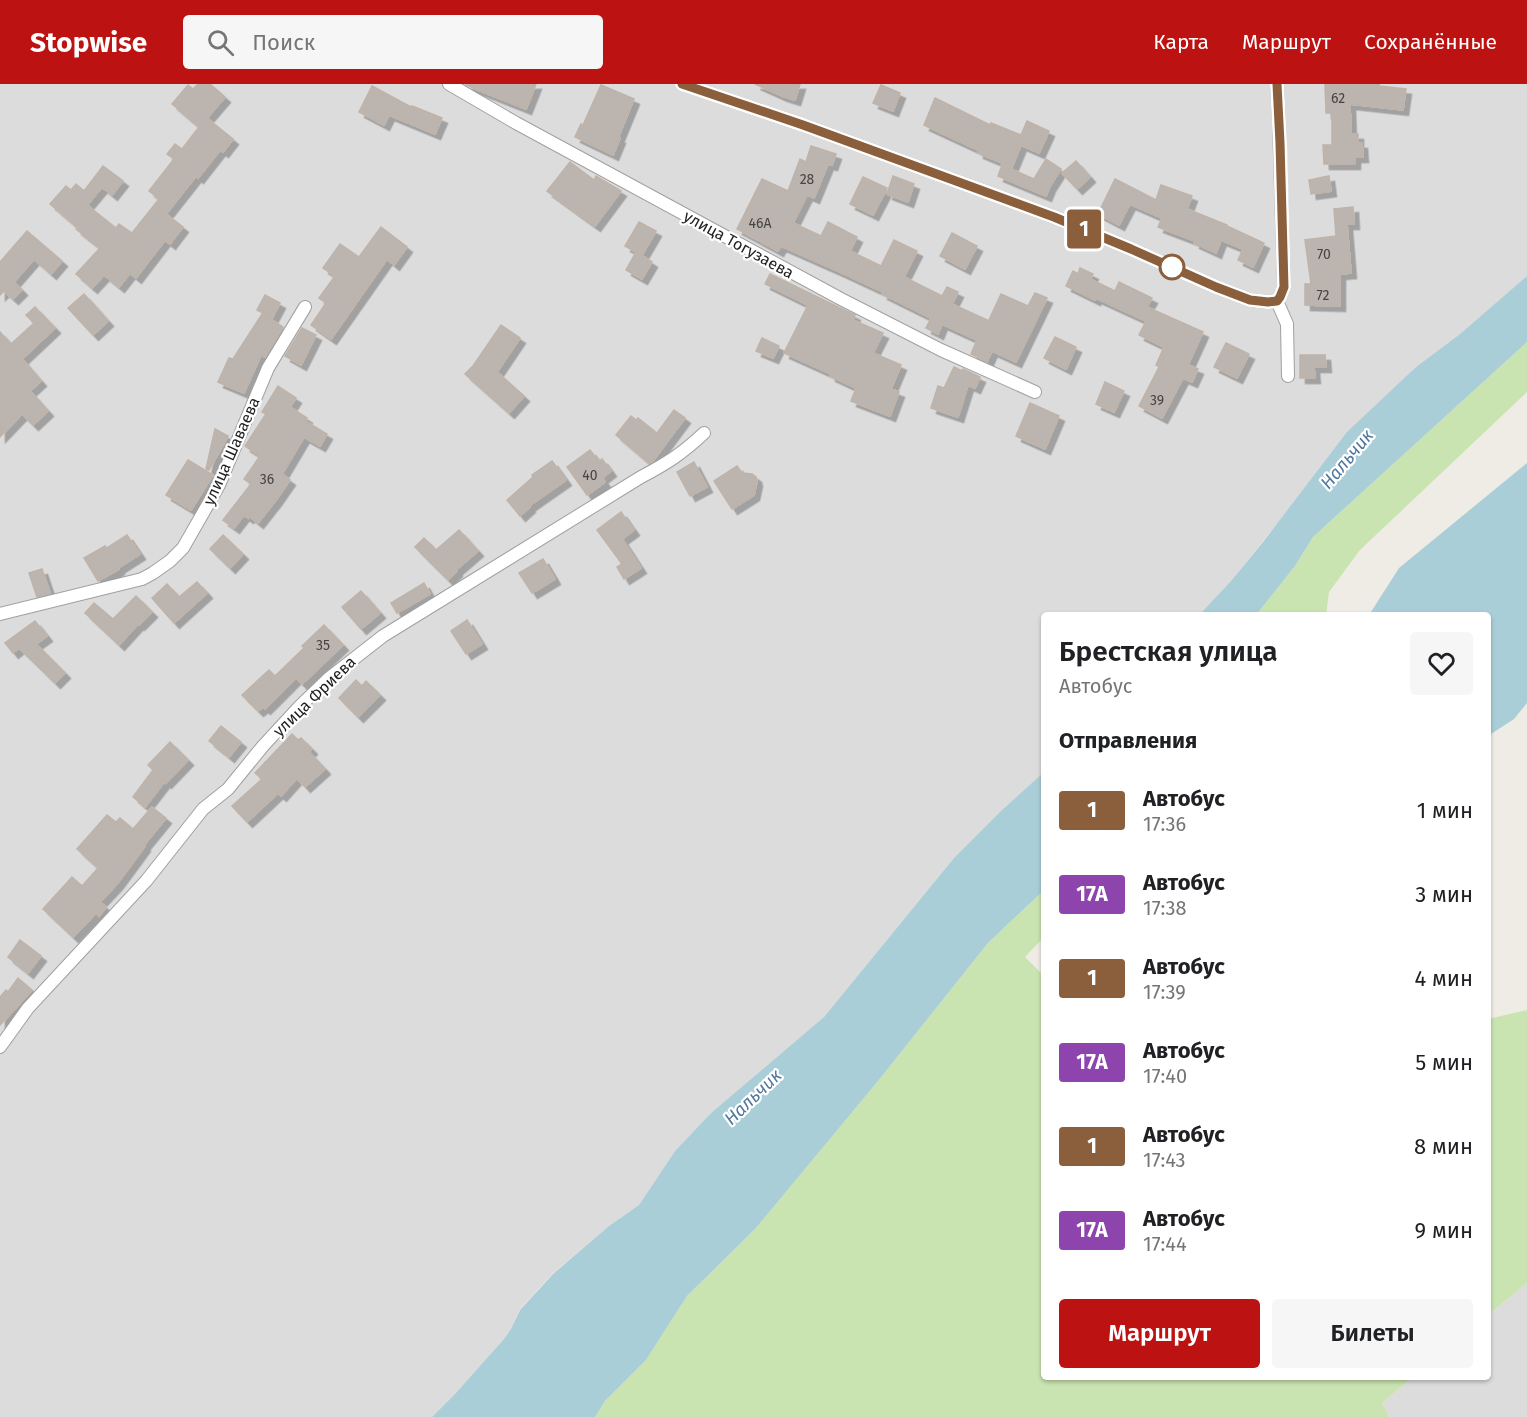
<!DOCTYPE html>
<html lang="ru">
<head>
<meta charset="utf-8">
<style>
	:root { --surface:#fff; --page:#f6f6f6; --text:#202124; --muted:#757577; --accent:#bc1211 }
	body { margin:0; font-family:"Fira Sans",sans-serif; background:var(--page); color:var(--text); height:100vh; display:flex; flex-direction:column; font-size:22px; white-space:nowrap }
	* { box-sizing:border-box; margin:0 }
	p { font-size:20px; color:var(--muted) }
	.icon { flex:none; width:33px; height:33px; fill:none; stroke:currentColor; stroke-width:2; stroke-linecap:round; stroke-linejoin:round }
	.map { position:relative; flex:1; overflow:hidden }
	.panel { position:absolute; left:1041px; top:528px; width:450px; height:768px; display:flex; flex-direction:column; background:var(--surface); border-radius:6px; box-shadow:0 2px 4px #0004 }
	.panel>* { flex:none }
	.badge { padding:0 12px; border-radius:4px; font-size:21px; line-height:39px }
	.map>.badge { position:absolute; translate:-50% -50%; box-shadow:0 0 0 3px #fff }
	h2 { padding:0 18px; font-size:22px; line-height:54px }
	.round { display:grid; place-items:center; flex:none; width:63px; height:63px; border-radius:6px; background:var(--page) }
	.headline { display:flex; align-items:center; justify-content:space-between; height:102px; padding:0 18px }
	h1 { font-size:28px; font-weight:600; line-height:45px }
	.cta { display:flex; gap:12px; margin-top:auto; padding:12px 18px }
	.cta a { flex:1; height:69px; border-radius:6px; background:var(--accent); color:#fff; font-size:24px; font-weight:600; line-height:69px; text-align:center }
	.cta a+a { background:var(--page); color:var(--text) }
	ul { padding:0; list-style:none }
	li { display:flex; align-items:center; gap:18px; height:84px; padding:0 18px }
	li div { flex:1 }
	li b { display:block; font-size:22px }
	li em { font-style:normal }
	li .badge { min-width:66px; font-weight:700; text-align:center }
	header { display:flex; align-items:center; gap:36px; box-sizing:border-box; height:84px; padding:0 30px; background:var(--accent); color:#fff }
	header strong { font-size:28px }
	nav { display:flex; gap:33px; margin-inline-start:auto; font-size:21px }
	.search { width:420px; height:54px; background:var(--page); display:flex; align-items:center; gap:15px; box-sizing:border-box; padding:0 21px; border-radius:6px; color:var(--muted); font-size:22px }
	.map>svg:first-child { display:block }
</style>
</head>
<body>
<header>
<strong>Stopwise</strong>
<div class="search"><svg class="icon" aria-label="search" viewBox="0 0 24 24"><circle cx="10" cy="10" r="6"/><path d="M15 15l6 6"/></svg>Поиск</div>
<nav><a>Карта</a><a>Маршрут</a><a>Сохранённые</a></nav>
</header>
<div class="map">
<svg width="1527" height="1333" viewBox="0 0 1527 1333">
	<defs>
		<filter id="shadow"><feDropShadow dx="5.5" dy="5.5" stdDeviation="0" flood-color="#0004"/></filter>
	</defs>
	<rect width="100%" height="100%" fill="#efece6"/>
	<g fill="#dddcdc">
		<polygon points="0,0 1527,0 1527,192 1460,250 1416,283 1383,315 1283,432 1231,497 1199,531 1044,531 1044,688 1003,725 954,774 824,933 711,1029 675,1067 639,1121 609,1142 552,1190 520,1225 511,1245 504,1255 455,1310 432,1333 0,1333"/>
		<polygon points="1527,1199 1527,1333 1389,1333 1382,1319 1413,1293 1488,1293 1488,1231"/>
	</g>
	<g fill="#c9e4b0">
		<polygon points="1527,258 1527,308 1360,466 1329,508 1326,531 1256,531 1295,482 1313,453"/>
		<polygon points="1044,806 1044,853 1025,873 1044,892 1044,1293 1413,1293 1382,1319 1389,1333 595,1333 605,1317 646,1276 687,1212 756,1144 878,997 988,859"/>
		<polygon points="1527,926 1527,1199 1488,1231 1488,935"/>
	</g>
	<g fill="#aaced8">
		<polygon points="1527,192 1527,258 1313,453 1295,482 1256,531 1199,531 1231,497 1263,458 1347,348 1416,283 1460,250"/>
		<polygon points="1527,379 1527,619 1514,635 1488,652 1488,531 1369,531 1399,484"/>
		<polygon points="1044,688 1044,806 988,859 878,997 756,1144 687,1212 646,1276 605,1317 595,1333 432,1333 455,1310 504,1255 511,1245 520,1226 553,1190 609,1142 639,1121 675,1067 711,1029 824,933 954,774 1003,725"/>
	</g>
	<g fill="#bcb5af" stroke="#bfb3a9" stroke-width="1.5" filter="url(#shadow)">
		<polygon points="198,0 210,0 225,13 207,34 233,55 223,68 220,66 198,94 196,92 166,130 183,143 170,160 165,156 136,194 130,189 119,203 104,191 92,204 76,190 100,164 76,145 77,143 50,120 66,102 71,106 76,100 84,107 103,82 123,97 112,111 102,103 87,121 116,144 119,140 132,149 159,115 149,107 174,75 167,70 175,60 182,65 199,43 172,20 188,1 193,5"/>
		<polygon points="465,0 536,0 526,25 473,4"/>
		<polygon points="755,0 800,0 795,16 782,12"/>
		<polygon points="1325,0 1379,0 1379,2 1406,5 1403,26 1350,20 1351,50 1358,50 1358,59 1362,59 1363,73 1355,73 1355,80 1324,80 1323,61 1332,61 1332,29 1326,29"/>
		<polygon points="601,1 634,15 618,54 620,54 613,71 575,53 581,40 583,41"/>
		<polygon points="881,1 900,9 893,27 873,19"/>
		<polygon points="372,2 411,23 412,22 442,34 435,50 389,31 384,41 359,28"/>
		<polygon points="935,14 990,41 991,39 1021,51 1027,37 1049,47 1039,69 1021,61 1012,83 978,69 978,66 924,41"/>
		<polygon points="811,62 836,70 832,81 828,80 814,114 807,111 793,139 821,152 828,138 857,153 850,167 881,182 894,156 917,167 904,193 942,212 947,203 958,208 952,220 987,236 989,236 1001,210 1028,222 1035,209 1047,214 1016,278 992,267 987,278 971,270 977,256 942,240 938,250 926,244 931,234 882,210 883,208 840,188 781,162 778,167 737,145 762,95 788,107 800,75 806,78"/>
		<polygon points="1046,75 1061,85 1050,102 1046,112 998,92 1002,81 1034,95"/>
		<polygon points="1076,77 1090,93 1077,105 1062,89"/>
		<polygon points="570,78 594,96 596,92 621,107 595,142 547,107"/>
		<polygon points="893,92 914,100 908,118 887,110"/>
		<polygon points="1329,92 1331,107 1311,110 1309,96"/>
		<polygon points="863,93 887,104 873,131 850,120"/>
		<polygon points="1115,95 1156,116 1161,101 1192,112 1187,125 1227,141 1227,142 1264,159 1253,183 1238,176 1243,165 1221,156 1216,169 1194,159 1195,157 1158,143 1162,134 1130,120 1119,141 1098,130"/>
		<polygon points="1353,123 1354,140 1347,140 1351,189 1340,190 1340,222 1305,221 1305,200 1311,200 1305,156 1336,152 1334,125"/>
		<polygon points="639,138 656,147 642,171 638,169 652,178 642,195 626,186 636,168 625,162"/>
		<polygon points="381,143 407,163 394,181 387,175 331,255 311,241 326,219 319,214 335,192 323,184 340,160 359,173"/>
		<polygon points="27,147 62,177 51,190 34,175 14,198 22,206 13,215 4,207 0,211 0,178"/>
		<polygon points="952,149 977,162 965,185 940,172"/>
		<polygon points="1080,184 1093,190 1090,195 1115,207 1119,198 1152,214 1147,223 1203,248 1188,281 1198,285 1192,298 1183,294 1162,334 1139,322 1159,283 1156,281 1164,263 1139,251 1146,237 1096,214 1095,216 1066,202 1073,187 1078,190"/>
		<polygon points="770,190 855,231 853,236 883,249 873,269 901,281 891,305 899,308 890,332 851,317 856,304 830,292 831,290 784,269 808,221 765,200"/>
		<polygon points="84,210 108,237 93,251 68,224"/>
		<polygon points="265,211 280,219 272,234 257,226"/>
		<polygon points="35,223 55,244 22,275 41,297 30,307 48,327 33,341 22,330 0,353 0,248 11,260 34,239 26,231"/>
		<polygon points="262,230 283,243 265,273 261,271 244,309 218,298 229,274 233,275"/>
		<polygon points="501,241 520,254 497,288 524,312 509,329 465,290 473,282"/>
		<polygon points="302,244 316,251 301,281 285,272"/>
		<polygon points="1055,253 1076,263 1066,285 1044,274"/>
		<polygon points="762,254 779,262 773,274 756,267"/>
		<polygon points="1226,259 1249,270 1237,294 1214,283"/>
		<polygon points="1300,271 1325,271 1326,283 1314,283 1315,294 1300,294"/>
		<polygon points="954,283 962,287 963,285 980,293 975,304 968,301 958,333 931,324 938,302 944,304"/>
		<polygon points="1105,298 1124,307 1114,328 1096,320"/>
		<polygon points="278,302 296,314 290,323 307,334 305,337 327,350 320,362 304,353 282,390 290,396 276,416 258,439 249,432 248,434 244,431 234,444 223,436 251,400 244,395 260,372 245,362 266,330 262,328"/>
		<polygon points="1030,319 1059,332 1045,365 1016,352"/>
		<polygon points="674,326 685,334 652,378 649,379 616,351 631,332 636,336 638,334 657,349"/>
		<polygon points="215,345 228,352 209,386 206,385"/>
		<polygon points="590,366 599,378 602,375 611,387 602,394 605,398 587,411 567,383"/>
		<polygon points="188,376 213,391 191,426 166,411"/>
		<polygon points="552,377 566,396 529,422 530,423 520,432 507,416 533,393 532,391"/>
		<polygon points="694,378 707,403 690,412 677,388"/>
		<polygon points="737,382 742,389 752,390 756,393 757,397 754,411 732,425 714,397"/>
		<polygon points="621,428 634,446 622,455 641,484 624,495 617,483 622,480 597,446"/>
		<polygon points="459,446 478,467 456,486 457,487 448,496 415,463 424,454 436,466"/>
		<polygon points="127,451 140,470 118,484 119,485 98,497 84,474 105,462 107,464"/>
		<polygon points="223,451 243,470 230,484 210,465"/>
		<polygon points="543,475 555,495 532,509 519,489"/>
		<polygon points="42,485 50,509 37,513 29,489"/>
		<polygon points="197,498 207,509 174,539 152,514 167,500 179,513"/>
		<polygon points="424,499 430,510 397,529 391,519"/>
		<polygon points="361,507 380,529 361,545 342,523"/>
		<polygon points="136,512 152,528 139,541 138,540 119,561 85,529 94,519 113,535"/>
		<polygon points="467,536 482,560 466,570 451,547"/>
		<polygon points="35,537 47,552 36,560 65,589 55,599 19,564 13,569 5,559"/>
		<polygon points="324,541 343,561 302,600 296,594 265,625 263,623 258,627 242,611 269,586 275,592 304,564 302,562"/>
		<polygon points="356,596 362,602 366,597 380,611 358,633 339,614"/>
		<polygon points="221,642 241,658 229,673 209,657"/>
		<polygon points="292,650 298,656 301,654 312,665 309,668 325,685 305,703 297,694 281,712 278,709 247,738 232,722 262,695 255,689"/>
		<polygon points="170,658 188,676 166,699 165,697 145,723 133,713 153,686 148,681"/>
		<polygon points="152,723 166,734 144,761 145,762 117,800 100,818 106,823 99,832 96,829 73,853 43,825 72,793 82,802 98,784 77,765 107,731 116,738 120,734 133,745"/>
		<polygon points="20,856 41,872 28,889 8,873"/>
		<polygon points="18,894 32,906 0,941 0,913 6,906 8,908"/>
	</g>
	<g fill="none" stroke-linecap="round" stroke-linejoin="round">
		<g stroke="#a0a0a0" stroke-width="14">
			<g id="street">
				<polyline points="449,0 516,39 841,215 941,266 1035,308"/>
				<polyline points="682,0 803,41 1054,133 1131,165 1216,203 1250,216 1268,218 1277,217"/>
				<polyline points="1277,217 1280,213 1284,203 1279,39 1277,0"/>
				<polyline points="1277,217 1287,240 1288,292"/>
				<polyline points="0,530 142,495 153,489 170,477 183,464 219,401 268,284 305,223"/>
				<path d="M0,963L28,924L146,797L203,725L228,705L263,662L300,622L328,595L383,552L641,393C666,380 683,369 704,349"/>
			</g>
		</g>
		<use href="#street" stroke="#fff" stroke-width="12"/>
	</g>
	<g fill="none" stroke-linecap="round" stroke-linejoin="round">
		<g stroke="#fff" stroke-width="14">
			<polyline id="line" points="682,0 803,41 1054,133 1131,165 1216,203 1250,216 1268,218 1277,217 1280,213 1284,203 1280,59 1277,0"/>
		</g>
		<use href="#line" stroke="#8b5e3c" stroke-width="9"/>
	</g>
	<circle fill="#fff" stroke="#8b5e3c" stroke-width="3" cx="1172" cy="183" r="12"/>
	<g text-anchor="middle" stroke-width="4.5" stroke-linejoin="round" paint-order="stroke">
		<g font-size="14" fill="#464443">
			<text x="1338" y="19">62</text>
			<text x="807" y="100">28</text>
			<text x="760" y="144">46А</text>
			<text x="1324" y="175">70</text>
			<text x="1323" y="216">72</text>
			<text x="1157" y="321">39</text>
			<text x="590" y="396">40</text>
			<text x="267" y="400">36</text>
			<text x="323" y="566">35</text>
		</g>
		<g font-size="16" fill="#1f1f1f" stroke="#fff">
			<text transform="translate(739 160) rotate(29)" y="6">улица Тогузаева</text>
			<text transform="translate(231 367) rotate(-66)" y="6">улица Шаваева</text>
			<text transform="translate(314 612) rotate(-44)" y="6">улица Фриева</text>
		</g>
		<g font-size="18" font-style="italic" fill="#50779f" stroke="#fff">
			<text transform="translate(1347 375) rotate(-50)" y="6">Нальчик</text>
			<text transform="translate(753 1013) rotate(-44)" y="6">Нальчик</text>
		</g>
	</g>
</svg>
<b class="badge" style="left:1084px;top:145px;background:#8b5e3c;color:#fff">1</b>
<section class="panel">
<div class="headline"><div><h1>Брестская улица</h1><p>Автобус</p></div><a class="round"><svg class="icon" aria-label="heart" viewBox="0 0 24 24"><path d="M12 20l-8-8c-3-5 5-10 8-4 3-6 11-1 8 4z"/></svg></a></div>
<h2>Отправления</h2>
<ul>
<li><span class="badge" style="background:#8b5e3c;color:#fff">1</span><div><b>Автобус</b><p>17:36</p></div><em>1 мин</em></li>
<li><span class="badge" style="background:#8e44ad;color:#fff">17А</span><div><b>Автобус</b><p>17:38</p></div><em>3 мин</em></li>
<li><span class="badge" style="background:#8b5e3c;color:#fff">1</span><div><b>Автобус</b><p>17:39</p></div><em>4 мин</em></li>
<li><span class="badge" style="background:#8e44ad;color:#fff">17А</span><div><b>Автобус</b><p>17:40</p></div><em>5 мин</em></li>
<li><span class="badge" style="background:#8b5e3c;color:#fff">1</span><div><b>Автобус</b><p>17:43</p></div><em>8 мин</em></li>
<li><span class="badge" style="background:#8e44ad;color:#fff">17А</span><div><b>Автобус</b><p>17:44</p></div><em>9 мин</em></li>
</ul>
<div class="cta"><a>Маршрут</a><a>Билеты</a></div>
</section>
</div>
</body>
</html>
